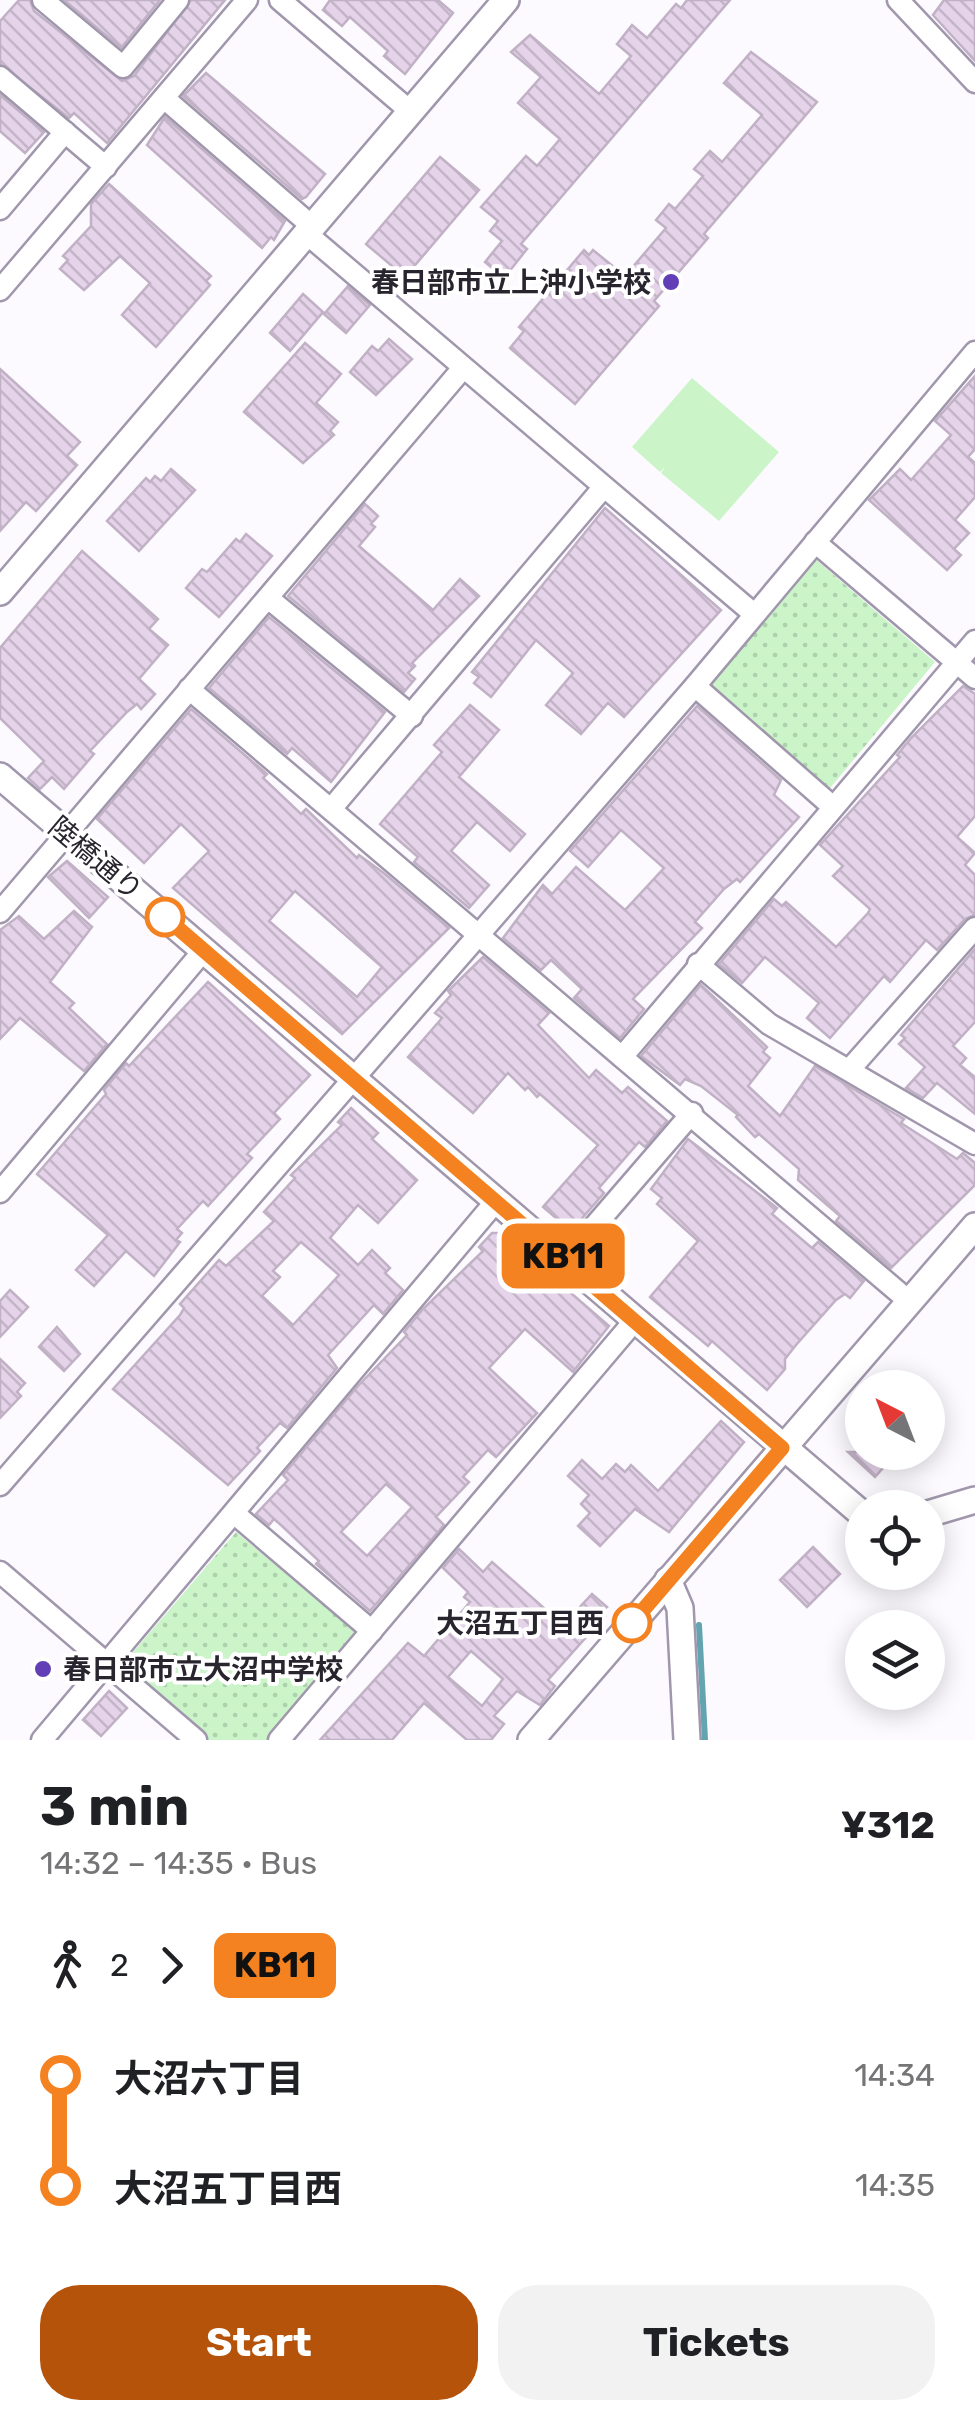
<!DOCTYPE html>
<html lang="en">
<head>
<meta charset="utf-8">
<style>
	:root { --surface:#fff; --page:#f2f2f2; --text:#202124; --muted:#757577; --accent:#b45309 }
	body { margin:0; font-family:Rubik,"Noto Sans JP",sans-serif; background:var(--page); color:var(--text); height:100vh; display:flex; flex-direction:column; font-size:38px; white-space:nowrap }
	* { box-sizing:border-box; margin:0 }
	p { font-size:32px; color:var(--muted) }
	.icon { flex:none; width:55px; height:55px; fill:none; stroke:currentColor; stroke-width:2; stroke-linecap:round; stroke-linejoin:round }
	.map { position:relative; height:1740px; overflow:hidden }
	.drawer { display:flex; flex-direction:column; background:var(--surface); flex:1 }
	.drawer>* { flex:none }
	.badge { padding:0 20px; border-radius:15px; font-size:35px; line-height:65px }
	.needle { width:65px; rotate:318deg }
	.fabs { position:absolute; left:845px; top:1370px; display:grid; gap:20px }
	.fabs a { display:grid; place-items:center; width:100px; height:100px; border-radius:50%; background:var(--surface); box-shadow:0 5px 25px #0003; font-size:50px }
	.map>.badge { position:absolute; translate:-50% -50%; box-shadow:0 0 0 5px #fff }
	.legs { display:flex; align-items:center; gap:15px; height:110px; padding:0 40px; font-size:32px }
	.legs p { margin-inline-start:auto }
	.overview { display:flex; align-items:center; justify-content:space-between; height:170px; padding:0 40px }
	h1 { font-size:55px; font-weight:700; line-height:75px }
	.primary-button { display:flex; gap:20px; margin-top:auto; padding:20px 40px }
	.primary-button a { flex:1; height:115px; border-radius:40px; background:var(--accent); color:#fff; font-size:40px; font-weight:700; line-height:115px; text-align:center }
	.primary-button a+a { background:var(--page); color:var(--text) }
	ul { padding:0 40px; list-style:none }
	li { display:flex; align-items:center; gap:35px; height:110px; font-size:38px }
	li i { display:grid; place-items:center; width:15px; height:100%; margin:0 12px; background:currentColor }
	li i::after { content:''; width:25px; height:25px; margin:-12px; border:8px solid; border-radius:50%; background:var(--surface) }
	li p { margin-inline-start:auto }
	li:first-child i { background:linear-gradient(#0000 50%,currentColor 0) }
	li:last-child i { background:linear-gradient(currentColor 50%,#0000 0) }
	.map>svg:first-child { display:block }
</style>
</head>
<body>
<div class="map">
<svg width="975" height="1740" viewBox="0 0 975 1740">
	<defs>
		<pattern id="green-dots" width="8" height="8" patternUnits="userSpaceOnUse" patternTransform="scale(2.5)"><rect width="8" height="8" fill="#cbf4c9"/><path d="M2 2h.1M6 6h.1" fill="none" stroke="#aed1ad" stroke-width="1.8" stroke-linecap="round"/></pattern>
		<pattern id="building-back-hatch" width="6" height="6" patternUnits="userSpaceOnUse" patternTransform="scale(2.5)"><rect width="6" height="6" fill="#e5d3e9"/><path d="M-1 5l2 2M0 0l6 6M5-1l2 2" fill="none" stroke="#c4b5c8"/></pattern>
	</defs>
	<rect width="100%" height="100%" fill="#fcfaff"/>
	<g fill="url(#green-dots)">
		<polygon points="815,559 935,662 830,788 706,685"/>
		<polygon points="236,1532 358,1633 267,1740 209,1740 122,1665"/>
	</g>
	<polygon fill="#cbf4c9" points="692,378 779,452 719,521 661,473 665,467 660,472 632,447"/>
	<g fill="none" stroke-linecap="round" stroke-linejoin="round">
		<polyline stroke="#62a4b0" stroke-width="6" points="699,1625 705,1740"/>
	</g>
	<g fill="url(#building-back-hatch)" stroke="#c1b1c5" stroke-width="2.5" fill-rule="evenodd">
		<polygon points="19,0 30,0 34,11 122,81 134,76 191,0 225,0 107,143 74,113 69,118 0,64 0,21"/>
		<polygon points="64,0 160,0 121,48"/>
		<polygon points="330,0 438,0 453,13 405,74 384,56 388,51 350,17 342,26 323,10"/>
		<polygon points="687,0 730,0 521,244 527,249 504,278 485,262 502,241 490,231 498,221 481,207 526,156 537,166 560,139 518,103 541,77 511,52 530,35 599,94 631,56 617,44 632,25 647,38 676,4 681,8"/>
		<polygon points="944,0 975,0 975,61 933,15"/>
		<polygon points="751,52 817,102 704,234 708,238 654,301 659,306 575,404 510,348 524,331 519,327 584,250 589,255 593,250 625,276 666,228 656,220 669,204 675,209 703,176 694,169 710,151 722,162 762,115 724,83"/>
		<polygon points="206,73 325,174 306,197 302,199 183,96"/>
		<polygon points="0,95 44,132 25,153 0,131"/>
		<polygon points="165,117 285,221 274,240 271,237 262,248 147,145"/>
		<polygon points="440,157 479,190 405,277 366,244"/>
		<polygon points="109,184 211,276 206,281 210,285 156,347 122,315 150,283 120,256 84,290 60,269 68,260 63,256 91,226 91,204"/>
		<polygon points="348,286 370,305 346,333 324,314"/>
		<polygon points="303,294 323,312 290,351 270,333"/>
		<polygon points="389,339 412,359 376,395 350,372 372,346 378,351"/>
		<polygon points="305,343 341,374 316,403 338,422 330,431 334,435 303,463 244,412"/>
		<polygon points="0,369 80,442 67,456 77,465 36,511 26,502 0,531"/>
		<polygon points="975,376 975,449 968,457 975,463 975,497 955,520 969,533 954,549 961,555 947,570 869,500 900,469 911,480 951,435 935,421"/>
		<polygon points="171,469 195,490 139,551 107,521 146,478 150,482 155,476 161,481"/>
		<polygon points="365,504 378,516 371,524 375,527 359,546 433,610 460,579 479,596 412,663 415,666 408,673 415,679 404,692 288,596"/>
		<polygon points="605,508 721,610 624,717 608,703 581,734 546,705 573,673 536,640 491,697 474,683 479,677 472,672"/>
		<polygon points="246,534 272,556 219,617 186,588 202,569 207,572 236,539 240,542"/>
		<polygon points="82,551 158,619 149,629 168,645 139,679 155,694 141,709 137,704 127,712 90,751 94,754 64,789 52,777 40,789 28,778 44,761 0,718 0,648"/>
		<polygon points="269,617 385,712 331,782 292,748 287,754 209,688"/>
		<polygon points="963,686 975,694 975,816 957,837 975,853 965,865 975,875 975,915 965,919 937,950 926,940 890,982 884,976 830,1038 807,1018 819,1003 765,957 742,983 719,964 774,899 782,906 786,902 836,947 868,913 870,909 833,876 843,866 820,845 900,757 897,755 911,738"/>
		<polygon points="470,705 499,730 459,777 525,834 510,851 477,822 451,851 489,885 469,908 414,862 418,857 380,824 442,752 434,745"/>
		<polygon points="697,706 781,780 774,795 799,817 740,882 737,879 724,889 695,922 702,928 633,999 644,1009 620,1038 574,998 582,989 551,960 541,970 503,938 543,885 552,894 576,867 625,910 664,868 621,830 588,867 570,851"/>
		<path d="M191,709L267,774L263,778L301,814L306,809L357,858L359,855L385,874L449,928L342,1034L173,888L209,851L181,824L144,863L97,819ZM295,891L382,967L357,997L269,921Z"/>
		<polygon points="67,861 108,897 89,918 48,877"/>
		<polygon points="74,911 92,927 50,982 74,1003 69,1008 107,1044 84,1071 20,1018 0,1039 0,930 19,916 44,939"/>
		<polygon points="975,949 975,1022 953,1046 966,1058 960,1065 975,1077 975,1114 937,1083 923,1098 906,1088 925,1067 899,1044 905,1038 901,1035"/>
		<polygon points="483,957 549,1013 538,1025 589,1078 596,1070 622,1093 628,1087 667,1121 645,1147 639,1142 599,1188 604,1193 571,1231 543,1207 598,1145 540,1094 537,1097 528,1087 525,1090 508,1073 473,1113 408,1057 442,1018 435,1013 451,995 448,991"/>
		<polygon points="208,982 310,1075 274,1113 280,1119 247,1154 252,1158 208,1206 203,1201 177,1229 182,1233 176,1240 180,1242 154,1276 126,1251 94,1286 76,1270 108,1235 37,1174 106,1094 104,1090 126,1063 129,1066"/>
		<polygon points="701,985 767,1047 763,1052 770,1058 748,1086 780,1116 815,1066 904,1119 901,1123 957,1159 963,1153 975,1163 975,1185 891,1268 836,1221 840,1216 798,1180 799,1169 759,1134 755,1137 736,1117 738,1115 701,1086 685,1079 680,1085 641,1056"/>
		<path d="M351,1108L378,1133L372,1139L417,1180L378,1223L358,1205L330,1238L358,1265L372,1250L390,1268L385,1273L403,1290L383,1314L374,1305L328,1355L337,1368L287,1428L280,1423L257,1448L260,1451L228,1485L113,1389L180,1315L184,1308L180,1304L219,1260L226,1266L274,1221L264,1212L295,1178L291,1175L342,1125L338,1122ZM301,1242L339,1275L293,1325L262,1296L280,1277L273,1271Z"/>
		<polygon points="688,1139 777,1208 772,1214 812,1248 818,1242 864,1281 850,1298 845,1294 836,1300 796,1345 785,1359 785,1369 767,1390 712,1341 708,1346 650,1297 698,1241 657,1204 662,1198 651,1189"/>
		<path d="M492,1233H499L553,1285L557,1281L609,1326L573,1372L525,1329L489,1368L537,1413L496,1457L488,1450L463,1477L469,1482L436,1517L444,1525L370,1611L316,1564L319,1561L282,1526L274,1519L269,1525L256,1514L288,1480L283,1475L357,1387L407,1335L404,1332L423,1309L483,1251L479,1247ZM386,1484L412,1507L367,1556L341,1532Z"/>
		<polygon points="10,1290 28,1307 0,1337 0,1301"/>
		<polygon points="57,1327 80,1354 64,1371 39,1347"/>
		<polygon points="0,1359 25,1383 17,1392 21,1396 0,1418"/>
		<polygon points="721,1421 744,1442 669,1532 635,1509 600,1546 578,1526 590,1513 581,1504 589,1495 568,1476 582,1460 602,1479 616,1464 625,1472 631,1465 658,1491"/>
		<polygon points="848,1452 897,1452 875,1477"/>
		<polygon points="813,1547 840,1574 807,1607 780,1580"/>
		<path d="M459,1549L483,1572L492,1562L563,1625L592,1594L607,1607L601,1612L605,1616L548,1680L555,1686L540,1705L517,1691L494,1716L504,1724L491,1740H467L424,1703L392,1740H320L408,1643L424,1656L470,1602L464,1597L468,1592L443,1568ZM471,1651L503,1679L482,1706L448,1677Z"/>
		<polygon points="109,1691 127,1708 101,1736 83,1720"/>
	</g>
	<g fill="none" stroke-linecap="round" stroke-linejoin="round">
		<g stroke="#a197ad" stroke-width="25">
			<g id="minor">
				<polyline points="43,0 123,67 178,0"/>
				<polyline points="280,0 410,111"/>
				<polyline points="898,0 975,82"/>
				<polyline points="0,77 106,167"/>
				<polyline points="164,98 313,227"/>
				<polyline points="0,209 65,132"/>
				<polyline points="307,234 754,614"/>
				<polyline points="0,290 247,0"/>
				<polyline points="815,542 975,678"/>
				<polyline points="268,598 412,716"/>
				<polyline points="695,686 833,807"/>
				<polyline points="189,689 910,1302"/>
				<polyline points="331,809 602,489"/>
				<polyline points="0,912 463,368"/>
				<polyline points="698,964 769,1024 975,1144"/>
				<polyline points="622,1057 975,641"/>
				<polyline points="850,1069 975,928"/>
				<polyline points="0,1192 204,950"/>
				<polyline points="566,1259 692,1113"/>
				<polyline points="0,1485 695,686 975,352"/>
				<polyline points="235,1514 372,1631"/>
				<polyline points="0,1572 196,1740"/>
				<polyline points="42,1740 497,1200"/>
				<polyline points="279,1740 636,1319"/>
			</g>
		</g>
		<g stroke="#a197ad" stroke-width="30">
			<g id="tertiary">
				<polyline points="0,592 506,0"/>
				<polyline points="0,776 862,1514"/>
				<polyline points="928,1514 975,1500"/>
				<polyline points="668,1580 680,1608 687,1740"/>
				<polyline points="531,1740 975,1226"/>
			</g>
		</g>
		<use href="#minor" stroke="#fff" stroke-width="20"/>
		<use href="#tertiary" stroke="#fff" stroke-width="25"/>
	</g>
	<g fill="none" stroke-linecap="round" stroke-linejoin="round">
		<g stroke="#fff" stroke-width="22">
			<polyline id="line-1" points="165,917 782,1448 632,1623"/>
		</g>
		<use href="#line-1" stroke="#f58220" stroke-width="15"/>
	</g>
	<g fill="#633fb7" stroke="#fff" stroke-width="4">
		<circle cx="671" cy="282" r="10"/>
		<circle cx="43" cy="1669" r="10"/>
	</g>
	<g fill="#fff" stroke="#f58220" stroke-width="5">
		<circle cx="165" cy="917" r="18"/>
		<circle cx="632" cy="1623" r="18"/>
	</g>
	<g text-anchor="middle" stroke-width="8" stroke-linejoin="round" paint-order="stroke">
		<g font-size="28" font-weight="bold" fill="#29252e" stroke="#fff" text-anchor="end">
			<text x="651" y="292">春日部市立上沖小学校</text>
			<text x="63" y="1679" text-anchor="start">春日部市立大沼中学校</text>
		</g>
		<g font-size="28" fill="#29252e" stroke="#fff">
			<text transform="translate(96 858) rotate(40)" y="10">陸橋通り</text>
		</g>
		<g font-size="28" font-weight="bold" fill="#29252e" stroke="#fff" text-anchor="end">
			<text x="604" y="1633">大沼五丁目西</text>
		</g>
	</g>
</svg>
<div class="fabs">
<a><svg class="needle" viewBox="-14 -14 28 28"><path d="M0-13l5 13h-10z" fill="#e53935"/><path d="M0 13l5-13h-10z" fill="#757577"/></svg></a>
<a><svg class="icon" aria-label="locate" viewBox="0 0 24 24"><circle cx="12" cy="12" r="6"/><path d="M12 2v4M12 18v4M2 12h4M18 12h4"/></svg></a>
<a><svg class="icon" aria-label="layers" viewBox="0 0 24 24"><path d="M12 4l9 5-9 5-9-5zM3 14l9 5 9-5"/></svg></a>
</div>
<b class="badge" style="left:563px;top:1256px;background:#f58220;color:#111">KB11</b>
</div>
<section class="drawer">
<div class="overview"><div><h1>3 min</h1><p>14:32 – 14:35 · Bus</p></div><b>¥312</b></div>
<div class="legs"><svg class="icon" aria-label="walk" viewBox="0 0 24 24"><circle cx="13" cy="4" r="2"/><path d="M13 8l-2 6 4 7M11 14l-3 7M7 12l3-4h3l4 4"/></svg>2<svg class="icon" aria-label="forward" viewBox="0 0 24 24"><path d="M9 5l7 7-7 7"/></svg><b class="badge" style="background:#f58220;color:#111">KB11</b></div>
<ul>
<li><i style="color:#f58220"></i><b>大沼六丁目</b><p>14:34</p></li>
<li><i style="color:#f58220"></i><b>大沼五丁目西</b><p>14:35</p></li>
</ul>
<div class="primary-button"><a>Start</a><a>Tickets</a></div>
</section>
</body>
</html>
